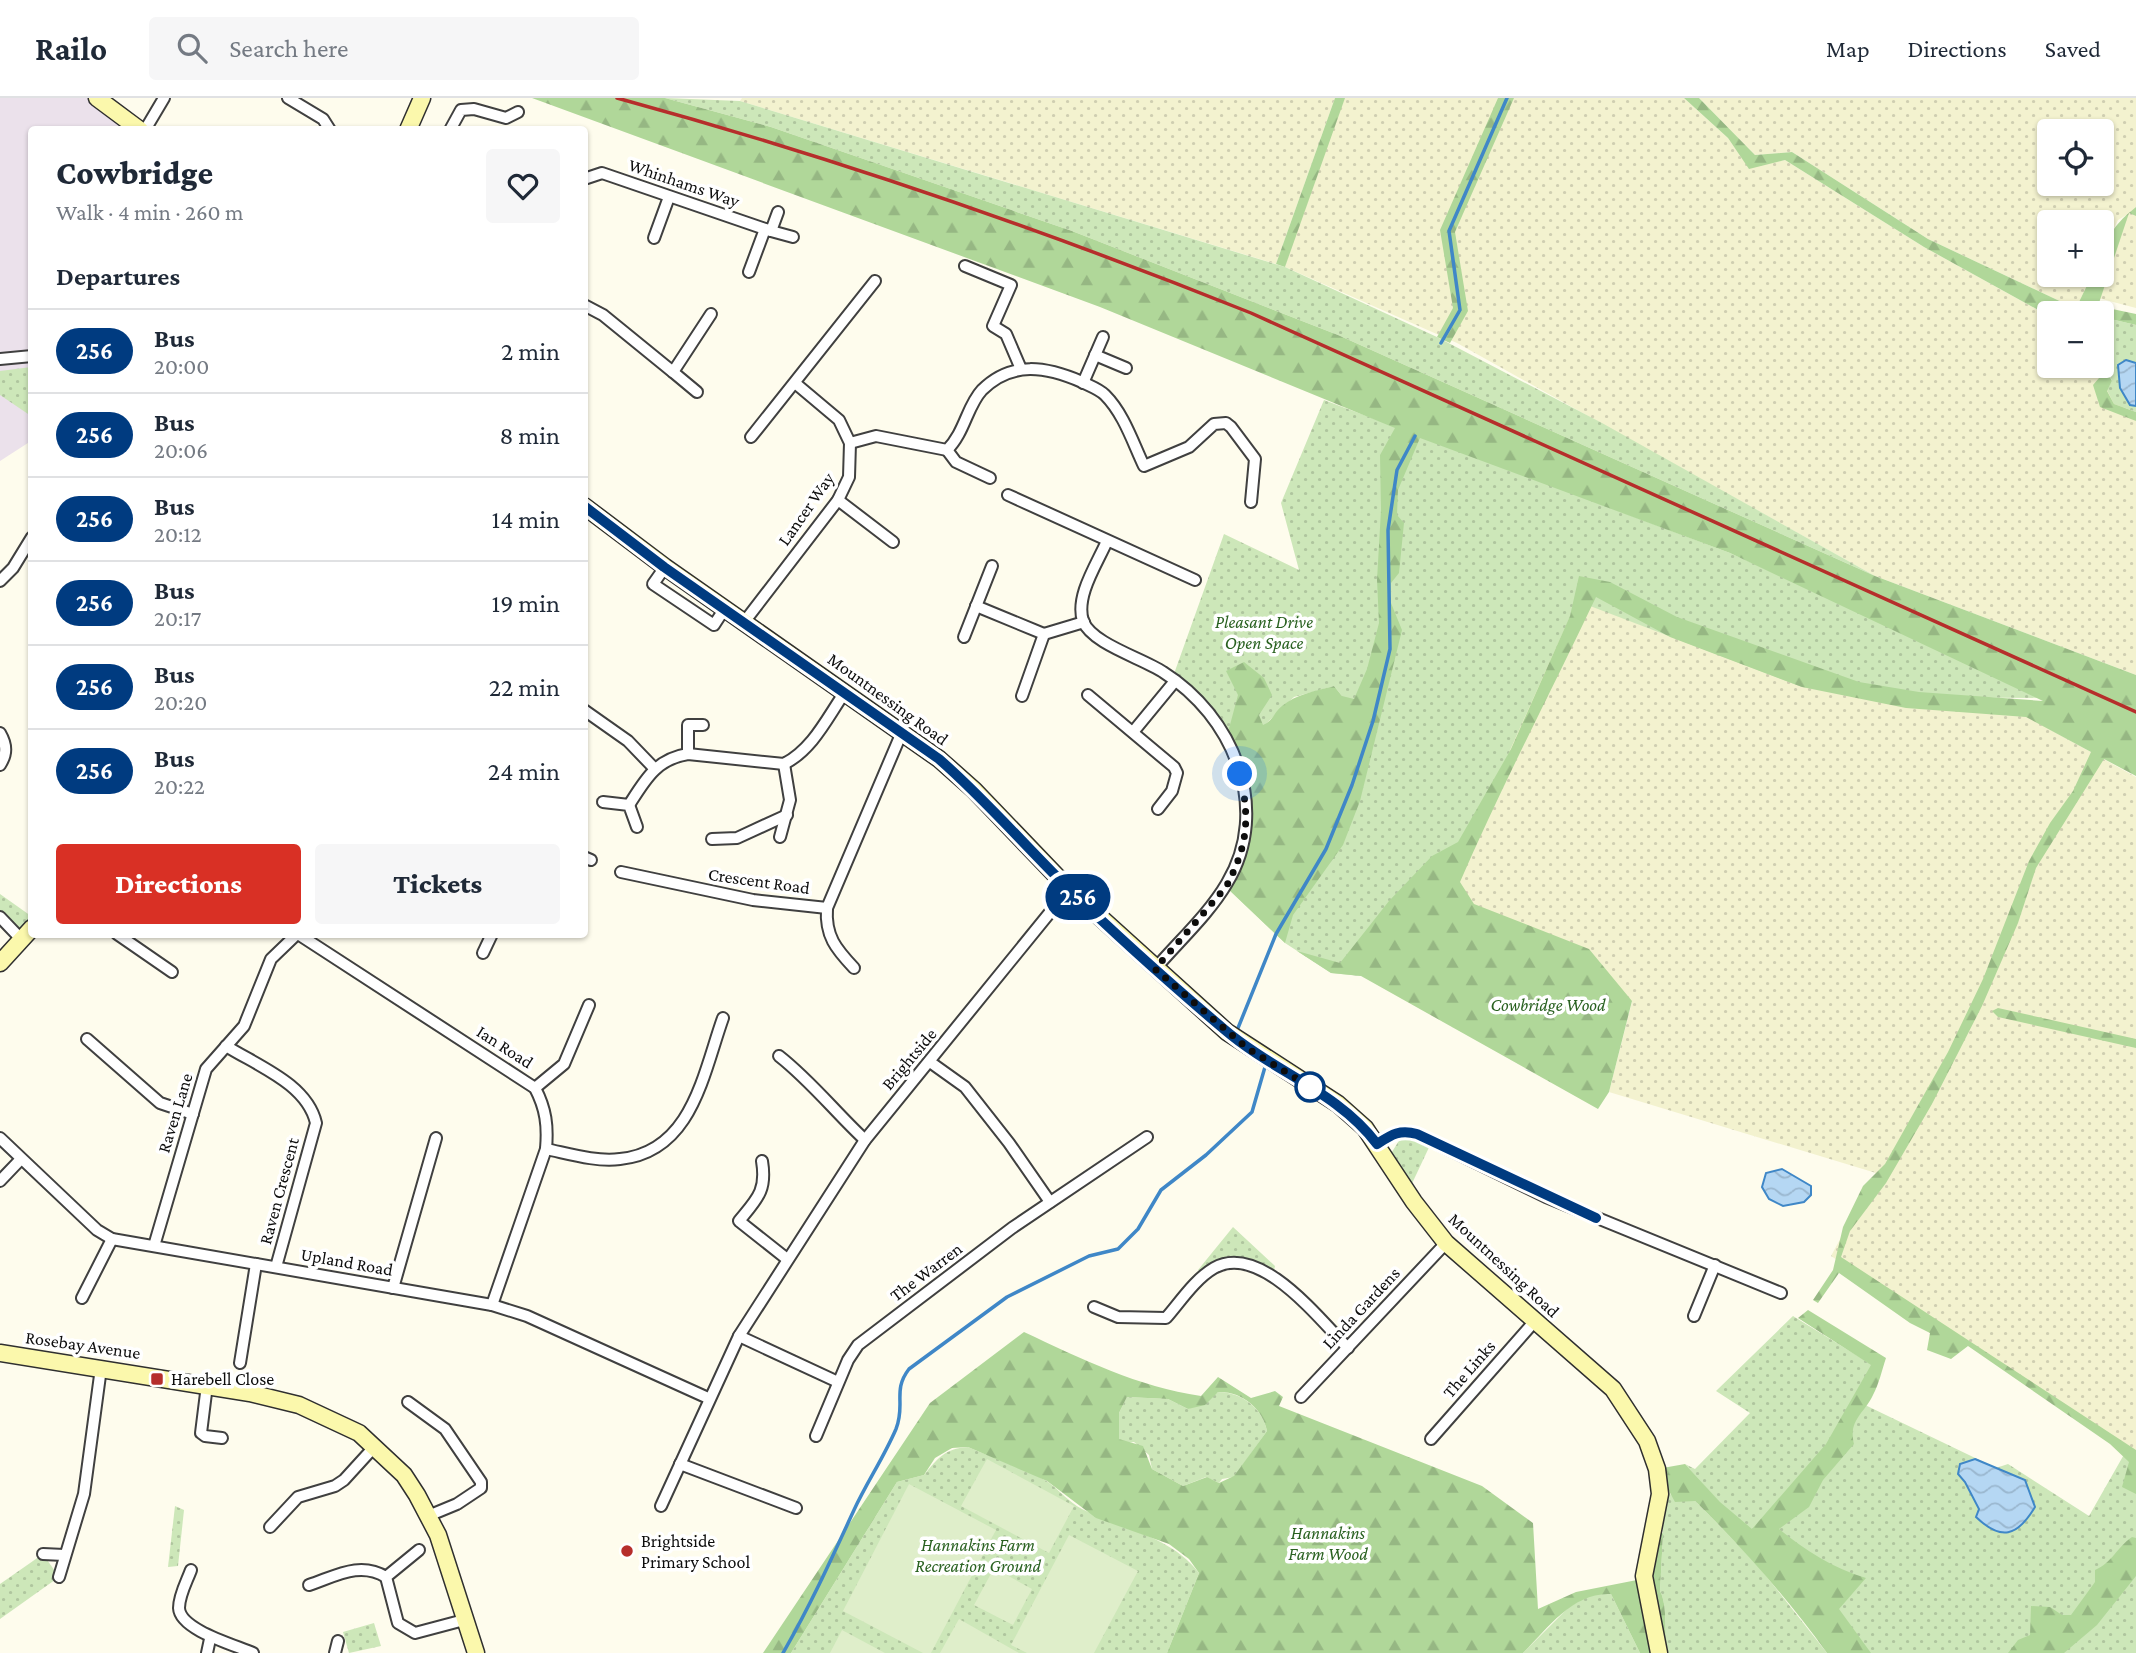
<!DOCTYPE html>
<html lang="en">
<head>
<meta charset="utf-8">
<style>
	:root { --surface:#fff; --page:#f6f6f7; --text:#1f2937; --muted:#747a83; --line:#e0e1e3; --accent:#d93025 }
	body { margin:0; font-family:"Crimson Pro",serif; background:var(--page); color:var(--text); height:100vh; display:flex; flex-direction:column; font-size:26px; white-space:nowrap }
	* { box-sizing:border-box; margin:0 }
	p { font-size:23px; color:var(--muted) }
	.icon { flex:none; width:38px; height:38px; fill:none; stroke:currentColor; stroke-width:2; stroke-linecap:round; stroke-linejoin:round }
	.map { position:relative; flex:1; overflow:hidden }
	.details { position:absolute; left:28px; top:28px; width:560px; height:812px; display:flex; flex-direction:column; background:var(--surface); border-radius:7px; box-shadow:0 2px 5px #0004 }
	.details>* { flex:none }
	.badge { padding:0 14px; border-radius:23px; font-size:24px; line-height:46px }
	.tools { position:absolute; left:2037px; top:21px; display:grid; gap:14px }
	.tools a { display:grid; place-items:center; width:77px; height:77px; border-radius:7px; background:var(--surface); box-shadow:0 2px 5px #0004; font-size:35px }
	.you { position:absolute; width:35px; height:35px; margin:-18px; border:5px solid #fff; border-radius:50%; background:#1a73e8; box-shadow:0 0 0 10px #1a73e833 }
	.map>.badge { position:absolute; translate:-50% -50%; box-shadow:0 0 0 4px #fff }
	h2 { padding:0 28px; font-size:26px; line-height:63px }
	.round { display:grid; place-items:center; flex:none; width:74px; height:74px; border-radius:7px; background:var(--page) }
	.summary { display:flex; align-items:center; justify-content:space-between; height:119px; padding:0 28px }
	h1 { font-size:33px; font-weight:800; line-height:52px }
	.primary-button { display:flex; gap:14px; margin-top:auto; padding:14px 28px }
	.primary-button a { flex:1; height:80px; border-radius:7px; background:var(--accent); color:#fff; font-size:28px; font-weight:800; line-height:80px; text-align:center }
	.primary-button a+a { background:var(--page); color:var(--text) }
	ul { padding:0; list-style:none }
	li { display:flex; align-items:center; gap:21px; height:84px; padding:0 28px; border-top:2px solid var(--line) }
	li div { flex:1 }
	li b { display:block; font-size:26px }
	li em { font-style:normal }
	li .badge { min-width:77px; font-weight:700; text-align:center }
	header { display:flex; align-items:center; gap:42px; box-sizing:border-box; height:98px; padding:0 35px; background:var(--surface); border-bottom:2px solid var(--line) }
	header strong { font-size:33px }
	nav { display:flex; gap:38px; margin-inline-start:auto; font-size:24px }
	.search { width:490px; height:63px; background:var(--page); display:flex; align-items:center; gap:18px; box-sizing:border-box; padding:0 24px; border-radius:7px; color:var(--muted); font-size:26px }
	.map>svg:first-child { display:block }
</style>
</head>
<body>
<header>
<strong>Railo</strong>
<div class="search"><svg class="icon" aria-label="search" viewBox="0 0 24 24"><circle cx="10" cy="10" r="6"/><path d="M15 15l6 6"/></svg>Search here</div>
<nav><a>Map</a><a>Directions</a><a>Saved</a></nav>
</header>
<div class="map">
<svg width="2136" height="1555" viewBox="0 0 2136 1555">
	<defs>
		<pattern id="farmland-dots" width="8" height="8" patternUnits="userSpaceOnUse" patternTransform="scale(1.75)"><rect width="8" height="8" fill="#f3f2cf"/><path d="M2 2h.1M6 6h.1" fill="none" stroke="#cfceb1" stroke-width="1.8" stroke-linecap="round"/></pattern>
		<pattern id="grass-dots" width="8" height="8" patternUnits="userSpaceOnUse" patternTransform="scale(1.75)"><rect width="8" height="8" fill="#cde7b9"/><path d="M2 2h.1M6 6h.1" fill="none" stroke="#afc59e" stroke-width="1.8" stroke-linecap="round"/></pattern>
		<pattern id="forest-firs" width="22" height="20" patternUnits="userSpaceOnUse" patternTransform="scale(1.75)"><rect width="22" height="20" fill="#b0d799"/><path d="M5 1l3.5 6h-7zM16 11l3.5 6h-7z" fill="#96b783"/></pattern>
		<pattern id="water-waves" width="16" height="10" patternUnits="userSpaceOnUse" patternTransform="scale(1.75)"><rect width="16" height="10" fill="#b5d7f3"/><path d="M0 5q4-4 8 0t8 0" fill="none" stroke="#9ab7cf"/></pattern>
	</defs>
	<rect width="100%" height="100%" fill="#fefced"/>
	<polygon fill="#ebe1eb" points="0,0 97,0 139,31 32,32 31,343 0,363"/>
	<g fill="url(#farmland-dots)" fill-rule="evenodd">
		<polygon points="742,0 1335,0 1276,166 740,3"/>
		<polygon points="1340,0 1684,0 1728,40 1749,70 1785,62 1924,149 2049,218 2049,268 2088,268 2136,323 2136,577 1875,478 1457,245 1285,169"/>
		<path d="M1699,0H2136V109L2129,115L2136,118V210L2098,200L2128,116L2118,122L2102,156V124H2049V177H2092L2079,204L2080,215H2076L2068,207L1928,141L1792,54L1755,57ZM2049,33H2102V86H2049Z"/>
		<polygon points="1577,503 1991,599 2136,679 2136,1357 1831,1158 1876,1075 1609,994 1632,904 1438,792"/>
	</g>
	<g fill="url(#grass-dots)">
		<polygon points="665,0 740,3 1285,169 1437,239 1602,325 1875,478 1338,237 1072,133 771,29"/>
		<polygon points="2102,219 2136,227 2136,265 2127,262 2119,267 2118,279 2130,306 2136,308 2136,314 2114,306 2107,292 2112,283 2108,273 2098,268 2102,268"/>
		<polygon points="31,269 32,269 31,318 0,297 0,273"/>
		<polygon points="1324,302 1730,455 2050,600 1907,599 1802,589 1577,503 1471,739 1361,878 1331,875 1285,845 1226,789 1342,598 1334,588 1294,599 1235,655 1219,625 1175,583 1175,573 1224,436 1299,472 1281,405"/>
		<polygon points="0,796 31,818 31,830 21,841 0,819"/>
		<polygon points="1405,1033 1432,1043 1408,1094 1387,1062"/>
		<polygon points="1233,1129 1275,1168 1273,1177 1228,1165 1203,1178 1198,1172"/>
		<polygon points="1793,1218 1877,1270 1863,1306 1996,1370 2008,1366 2089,1418 2126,1353 2136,1357 2136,1555 1856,1555 1685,1366 1695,1371 1750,1315 1716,1293"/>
		<path d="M1218,1294C1242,1294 1263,1311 1267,1333L1234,1379L1222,1381L1219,1385L1206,1379L1183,1388L1152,1371L1149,1357L1134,1344L1125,1345L1119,1341V1315L1127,1299L1168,1301L1188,1311Z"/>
		<path d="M968,1349C994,1361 1023,1368 1048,1384C1059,1392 1069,1404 1082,1411C1122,1432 1170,1437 1199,1475L1167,1555H791L897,1384L924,1377C938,1360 944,1351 968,1349Z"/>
		<path d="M1657,1371L1671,1397L1695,1403L1704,1412L1755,1464L1827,1555H1667C1664,1537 1668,1507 1660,1493L1663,1436Z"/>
		<polygon points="175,1408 184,1412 178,1468 168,1469"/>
		<polygon points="43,1456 59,1479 0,1521 0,1486"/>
		<polygon points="1593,1495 1611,1496 1640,1555 1523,1555 1569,1509"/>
		<polygon points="374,1525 381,1548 349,1555 343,1534"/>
	</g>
	<g fill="url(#forest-firs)" fill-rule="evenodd">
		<path d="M532,0H665L771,29L1072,133L1338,237L1875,478L2136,577V678L2104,661L2036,770L2018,825L1982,908L1932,1006L1886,1085L1850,1133L1841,1159L2136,1352V1396L2122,1389L2129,1364L2110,1346L1968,1248L1951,1261L1927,1252L1930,1235L1910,1225L1839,1175L1818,1205L1813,1202L1833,1172L1843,1129L1863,1088L1885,1066L1948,954L1983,881L2029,763L2050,725L2073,693L2091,654L2026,619L1906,610L1802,589L1670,539L1596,499C1551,594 1502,687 1460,784L1474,806L1589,851L1632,903L1609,994L1598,1011L1361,878L1331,875L1297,853L1340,865L1389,803L1432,758L1458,744L1511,651L1570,518L1579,478L1610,484L1677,519L1859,584L1919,594L2043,603L1730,455L1420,340L1398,392L1397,417L1404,425L1399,475L1391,485V505L1402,532L1360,703L1343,747L1293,817L1285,845L1226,789L1248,728L1227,638L1238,597L1226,573L1244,564L1264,580L1272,597L1259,617L1263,627C1274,622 1274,614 1282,608C1296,596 1316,593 1334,588L1342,598L1354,601L1367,571L1379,525L1377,482L1381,412L1380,357L1395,330L1100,209Z"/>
		<polygon points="1335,0 1345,0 1285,169 1276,166"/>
		<polygon points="1498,0 1514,0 1455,134 1468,213 1450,245 1437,239 1453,210 1440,132"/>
		<polygon points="1684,0 1699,0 1755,57 1792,54 1928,141 2068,207 2076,215 2049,218 1924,149 1785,62 1749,71 1728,40"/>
		<path d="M2136,109V118L2129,115L2098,208L2136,216V227L2102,219V215L2079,208V204L2092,177H2102C2102,144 2111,129 2136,109Z"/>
		<path d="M2088,268C2100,268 2107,272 2112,283L2107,293L2114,306L2136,314V323L2100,309L2093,287L2099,280Z"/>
		<polygon points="1998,910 2136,941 2136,950 1998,919 1992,913"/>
		<path d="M1808,1212L1886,1260C1882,1272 1879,1286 1873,1297C1864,1316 1848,1322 1854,1346L1823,1382L1809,1409L1779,1431C1806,1453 1833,1470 1866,1480L1839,1511L1871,1555H1827C1787,1500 1743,1450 1695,1403L1675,1404L1657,1371L1685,1366L1720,1404L1752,1431L1826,1346L1871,1267L1798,1220Z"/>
		<path d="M1024,1234C1082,1261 1138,1289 1201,1298L1218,1279L1251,1300L1275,1293L1283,1299L1279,1308L1482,1388L1533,1425L1538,1511L1576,1494L1642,1481L1660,1431L1663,1436L1660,1493C1668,1507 1664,1537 1667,1555H1640L1611,1496C1573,1494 1548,1530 1523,1555H1167L1199,1475L1189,1461L1169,1446L1096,1420L1047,1383L968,1349L952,1350L935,1360L924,1377L897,1384L791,1555H763L930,1305ZM1218,1294C1242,1293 1263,1311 1267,1333L1234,1378L1219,1385L1207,1379L1183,1388L1152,1371L1143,1348L1119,1341V1315L1127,1299L1168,1301L1188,1311L1205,1307Z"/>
		<path d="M2132,1439L2136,1440V1478L2097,1527L2064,1555H2008L2018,1542L2030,1537L2031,1508L2050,1509L2062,1517H2071L2095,1484V1472C2112,1465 2117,1449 2132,1439Z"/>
	</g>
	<g fill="#dfeeca">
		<polygon points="987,1361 1074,1408 1049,1455 961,1408"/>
		<polygon points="909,1386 996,1432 931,1555 923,1555 843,1513"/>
		<polygon points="1069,1437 1138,1473 1094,1555 1027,1555 1011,1547"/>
		<polygon points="994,1470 1032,1491 1013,1527 974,1507"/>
		<polygon points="959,1521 1019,1555 940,1555"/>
		<polygon points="842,1532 885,1555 830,1555"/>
	</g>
	<g fill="url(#water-waves)" stroke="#3f87c7" stroke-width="2">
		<polygon points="2126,262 2136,265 2136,308 2130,307 2120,290 2118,267"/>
		<polygon points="1782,1071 1811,1088 1811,1097 1804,1104 1783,1108 1769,1101 1762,1089 1766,1075"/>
		<path d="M1975,1361L2025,1382L2035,1409C2017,1439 2001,1443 1976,1419L1979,1411L1965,1384L1958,1376L1960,1366Z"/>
	</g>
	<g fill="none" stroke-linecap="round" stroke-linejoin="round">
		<g stroke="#3f87c7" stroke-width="3.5">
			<polyline points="1441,245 1460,212 1449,133 1507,0"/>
			<polyline points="1238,930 1276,836 1326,751 1352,687 1373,623 1390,551 1388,432 1397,372 1415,338"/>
			<path d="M783,1555C811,1506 831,1462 854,1412C867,1384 884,1359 896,1331C906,1306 892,1293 909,1271L1007,1199L1089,1158L1118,1151L1138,1131L1161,1092L1206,1057L1252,1014L1265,969"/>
		</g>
		<g stroke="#404040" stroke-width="14">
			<g id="street">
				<polyline points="288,0 323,21 330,32"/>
				<polyline points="145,32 164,0"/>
				<polyline points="450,32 461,12 474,11 506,20 518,14"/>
				<polyline points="584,81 602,75 771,133 778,114"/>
				<polyline points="771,133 793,139"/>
				<polyline points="654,140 669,99"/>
				<polyline points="965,168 1011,187 993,228 1006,236 1021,271"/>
				<polyline points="749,174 765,131"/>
				<polyline points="584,207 603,217 673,274 711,216"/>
				<polyline points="1095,257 1126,270"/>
				<polyline points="0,261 32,258"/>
				<polyline points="673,274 697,294"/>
				<polyline points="1083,285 1103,239"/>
				<polyline points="751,339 875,183"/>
				<path d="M850,345L876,338L947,352C965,334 967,308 982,292C1012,262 1047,269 1082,284C1090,288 1099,291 1105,297C1124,316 1133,345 1144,368L1189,349L1214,326L1226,325L1231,329L1255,361L1251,404"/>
				<polyline points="947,352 956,364 990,380"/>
				<polyline points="1008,397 1195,482"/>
				<polyline points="838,402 893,444"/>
				<path d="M1107,443C1097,466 1075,498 1083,523C1092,546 1142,560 1163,574C1233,618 1272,710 1227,785C1209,816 1178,844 1155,871"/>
				<polyline points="665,469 653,486 714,527 725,510"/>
				<polyline points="0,483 13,470 32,439"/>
				<polyline points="976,508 1044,536 1084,524"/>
				<polyline points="745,523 838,402 849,379 850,345 839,322 795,285"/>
				<polyline points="964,539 992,468"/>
				<polyline points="1088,597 1174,669 1177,675 1172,693 1158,711"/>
				<polyline points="1022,598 1044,536"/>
				<polyline points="584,612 628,643 654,670"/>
				<polyline points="1133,634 1175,583"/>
				<path d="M0,635C7,647 7,656 0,667"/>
				<polyline points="688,656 688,627 703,627"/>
				<polyline points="603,704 629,707 637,729"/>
				<path d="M629,707C645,682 656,661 688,656L784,666C813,651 827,620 845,594"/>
				<polyline points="780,739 790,702 784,666"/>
				<polyline points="712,741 737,740 787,717"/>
				<polyline points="584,759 591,762"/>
				<polyline points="621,774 753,802 827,810 902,634"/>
				<path d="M827,810C825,838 836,851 854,870"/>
				<polyline points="0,819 21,841"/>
				<polyline points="117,836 172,874"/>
				<path d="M298,836L535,990C546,1011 548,1028 546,1051L492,1207"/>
				<polyline points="483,855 492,836"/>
				<polyline points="87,941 160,1005 193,1016"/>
				<path d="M226,948C258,968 307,986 316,1025L276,1169"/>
				<path d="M779,958C811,983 835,1014 865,1042"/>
				<polyline points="930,964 965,989 1009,1045 1050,1104"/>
				<polyline points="535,990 564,966 589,907"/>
				<polyline points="0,1040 97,1132 112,1141 492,1207 527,1218 708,1300"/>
				<path d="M1377,1046C1391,1037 1400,1031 1417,1036L1546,1099L1781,1195"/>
				<path d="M546,1051C570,1056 596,1064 620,1061C692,1054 703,976 723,920"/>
				<path d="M762,1063C767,1093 757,1101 739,1123L787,1161"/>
				<polyline points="0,1083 21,1061"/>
				<polyline points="154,1148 206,971 244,928 271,861 297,836"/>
				<polyline points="393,1190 436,1040"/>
				<polyline points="82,1200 112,1141"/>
				<path d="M1094,1209L1118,1219L1166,1220C1180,1204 1195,1181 1214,1170C1260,1144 1319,1221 1348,1250"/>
				<polyline points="1694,1218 1715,1167"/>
				<polyline points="739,1238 838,1284"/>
				<polyline points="240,1265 256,1166"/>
				<polyline points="207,1287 201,1335 205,1338 222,1340"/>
				<polyline points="1301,1299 1446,1145"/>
				<polyline points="408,1304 445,1331 481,1384 481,1390 457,1406 428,1418"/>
				<polyline points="816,1338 848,1262 858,1247 1012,1130 1147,1039"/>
				<polyline points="1431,1341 1534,1224"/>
				<polyline points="680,1366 796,1410"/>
				<polyline points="661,1408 739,1238 865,1042 1069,791"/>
				<polyline points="270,1429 298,1399 335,1388 344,1382 375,1348"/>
				<polyline points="419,1452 386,1479 398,1525 415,1535 464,1522"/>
				<polyline points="43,1456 64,1457"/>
				<path d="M191,1472C187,1483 179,1497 179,1510C180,1532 235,1547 253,1555"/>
				<polyline points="59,1479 84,1396 101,1270"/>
				<path d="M309,1487C336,1478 360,1463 386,1479"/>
				<polyline points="207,1555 210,1541"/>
				<polyline points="335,1555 338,1543"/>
			</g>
		</g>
		<g stroke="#2f2f2f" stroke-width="19">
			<g id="secondary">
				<polyline points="97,0 140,32"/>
				<polyline points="408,32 422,0"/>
				<polyline points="584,408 665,469 939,661 974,692 1069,791 1227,934 1338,1006 1365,1030 1414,1104 1446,1145 1613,1291 1647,1343 1657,1371 1660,1396 1644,1478 1659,1555"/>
				<polyline points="0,865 32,830"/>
				<polyline points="0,1255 250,1295 299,1307 359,1335 404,1377 417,1397 438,1437 476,1555"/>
			</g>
		</g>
		<use href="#street" stroke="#fff" stroke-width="10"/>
		<use href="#secondary" stroke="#fbf8ac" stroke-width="16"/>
		<path stroke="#b62e2b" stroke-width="3.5" d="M617,0C833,59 1044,132 1251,215L2136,614"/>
	</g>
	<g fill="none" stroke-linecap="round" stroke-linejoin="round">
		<g stroke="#fff" stroke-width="16">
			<path id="line" d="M584,408L664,469L939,661C986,702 1026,749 1071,793C1120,841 1172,887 1225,932C1274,974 1338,994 1377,1046C1391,1037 1399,1031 1417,1036L1596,1120"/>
		</g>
		<use href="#line" stroke="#003b80" stroke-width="10"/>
		<path stroke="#0d0d0d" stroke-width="7" stroke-dasharray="0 12.6" d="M1240,676C1250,721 1248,747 1226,789L1155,871L1247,950L1315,992L1310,989"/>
	</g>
	<circle fill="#fff" stroke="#003b80" stroke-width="3.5" cx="1310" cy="989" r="14"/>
	<g fill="#b62e2b" stroke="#fff" stroke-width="2.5">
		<rect x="150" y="1274" width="14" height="14" rx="3.5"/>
		<circle cx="627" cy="1453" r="7"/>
	</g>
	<g text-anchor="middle" stroke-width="7" stroke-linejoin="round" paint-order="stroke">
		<g font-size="18" fill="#0d0d0d" stroke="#fff">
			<text transform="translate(684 85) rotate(19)" y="6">Whinhams Way</text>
			<text transform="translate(806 411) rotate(-55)" y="6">Lancer Way</text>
			<text transform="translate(888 601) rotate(36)" y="6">Mountnessing Road</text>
			<text transform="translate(759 783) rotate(8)" y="6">Crescent Road</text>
			<text transform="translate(505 949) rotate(33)" y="6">Ian Road</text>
			<text transform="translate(909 961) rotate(-50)" y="6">Brightside</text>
			<text transform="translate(175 1015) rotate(-73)" y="6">Raven Lane</text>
			<text transform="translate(279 1093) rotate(-75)" y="6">Raven Crescent</text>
			<text transform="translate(347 1164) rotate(10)" y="6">Upland Road</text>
			<text transform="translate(1504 1167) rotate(43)" y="6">Mountnessing Road</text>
			<text transform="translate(926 1174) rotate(-37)" y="6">The Warren</text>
			<text transform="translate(1361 1210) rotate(-47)" y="6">Linda Gardens</text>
			<text transform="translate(83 1247) rotate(8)" y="6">Rosebay Avenue</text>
			<text transform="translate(1469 1271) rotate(-49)" y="6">The Links</text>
		</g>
		<g font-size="18" font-style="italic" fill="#296120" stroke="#fff">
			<text x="1264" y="530">Pleasant Drive<tspan x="1264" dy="21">Open Space</tspan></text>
			<text x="1548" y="913">Cowbridge Wood</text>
			<text x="1328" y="1441">Hannakins<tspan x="1328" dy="21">Farm Wood</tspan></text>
			<text x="978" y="1453">Hannakins Farm<tspan x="978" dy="21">Recreation Ground</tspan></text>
		</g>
		<g font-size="18" fill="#0d0d0d" stroke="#fff" text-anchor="start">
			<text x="171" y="1287">Harebell Close</text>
			<text x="641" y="1449">Brightside<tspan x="641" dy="21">Primary School</tspan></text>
		</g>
	</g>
</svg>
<div class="tools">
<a><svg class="icon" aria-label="locate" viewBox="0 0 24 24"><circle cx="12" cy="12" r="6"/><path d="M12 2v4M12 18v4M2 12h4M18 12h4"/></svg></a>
<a>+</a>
<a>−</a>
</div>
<div class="you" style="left:1240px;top:676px"></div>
<b class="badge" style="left:1078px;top:799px;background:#003b80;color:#fff">256</b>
<section class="details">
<div class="summary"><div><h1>Cowbridge</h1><p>Walk · 4 min · 260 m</p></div><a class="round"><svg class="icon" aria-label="heart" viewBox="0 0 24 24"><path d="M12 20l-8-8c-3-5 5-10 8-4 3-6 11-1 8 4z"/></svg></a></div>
<h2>Departures</h2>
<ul>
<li><span class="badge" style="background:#003b80;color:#fff">256</span><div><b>Bus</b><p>20:00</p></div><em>2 min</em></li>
<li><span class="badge" style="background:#003b80;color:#fff">256</span><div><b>Bus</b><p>20:06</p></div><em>8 min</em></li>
<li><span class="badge" style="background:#003b80;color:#fff">256</span><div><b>Bus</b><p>20:12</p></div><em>14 min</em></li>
<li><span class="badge" style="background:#003b80;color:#fff">256</span><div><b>Bus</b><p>20:17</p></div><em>19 min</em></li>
<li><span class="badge" style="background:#003b80;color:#fff">256</span><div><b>Bus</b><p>20:20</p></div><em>22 min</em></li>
<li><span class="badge" style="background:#003b80;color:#fff">256</span><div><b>Bus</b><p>20:22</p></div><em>24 min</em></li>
</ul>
<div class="primary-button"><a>Directions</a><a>Tickets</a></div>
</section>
</div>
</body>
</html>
